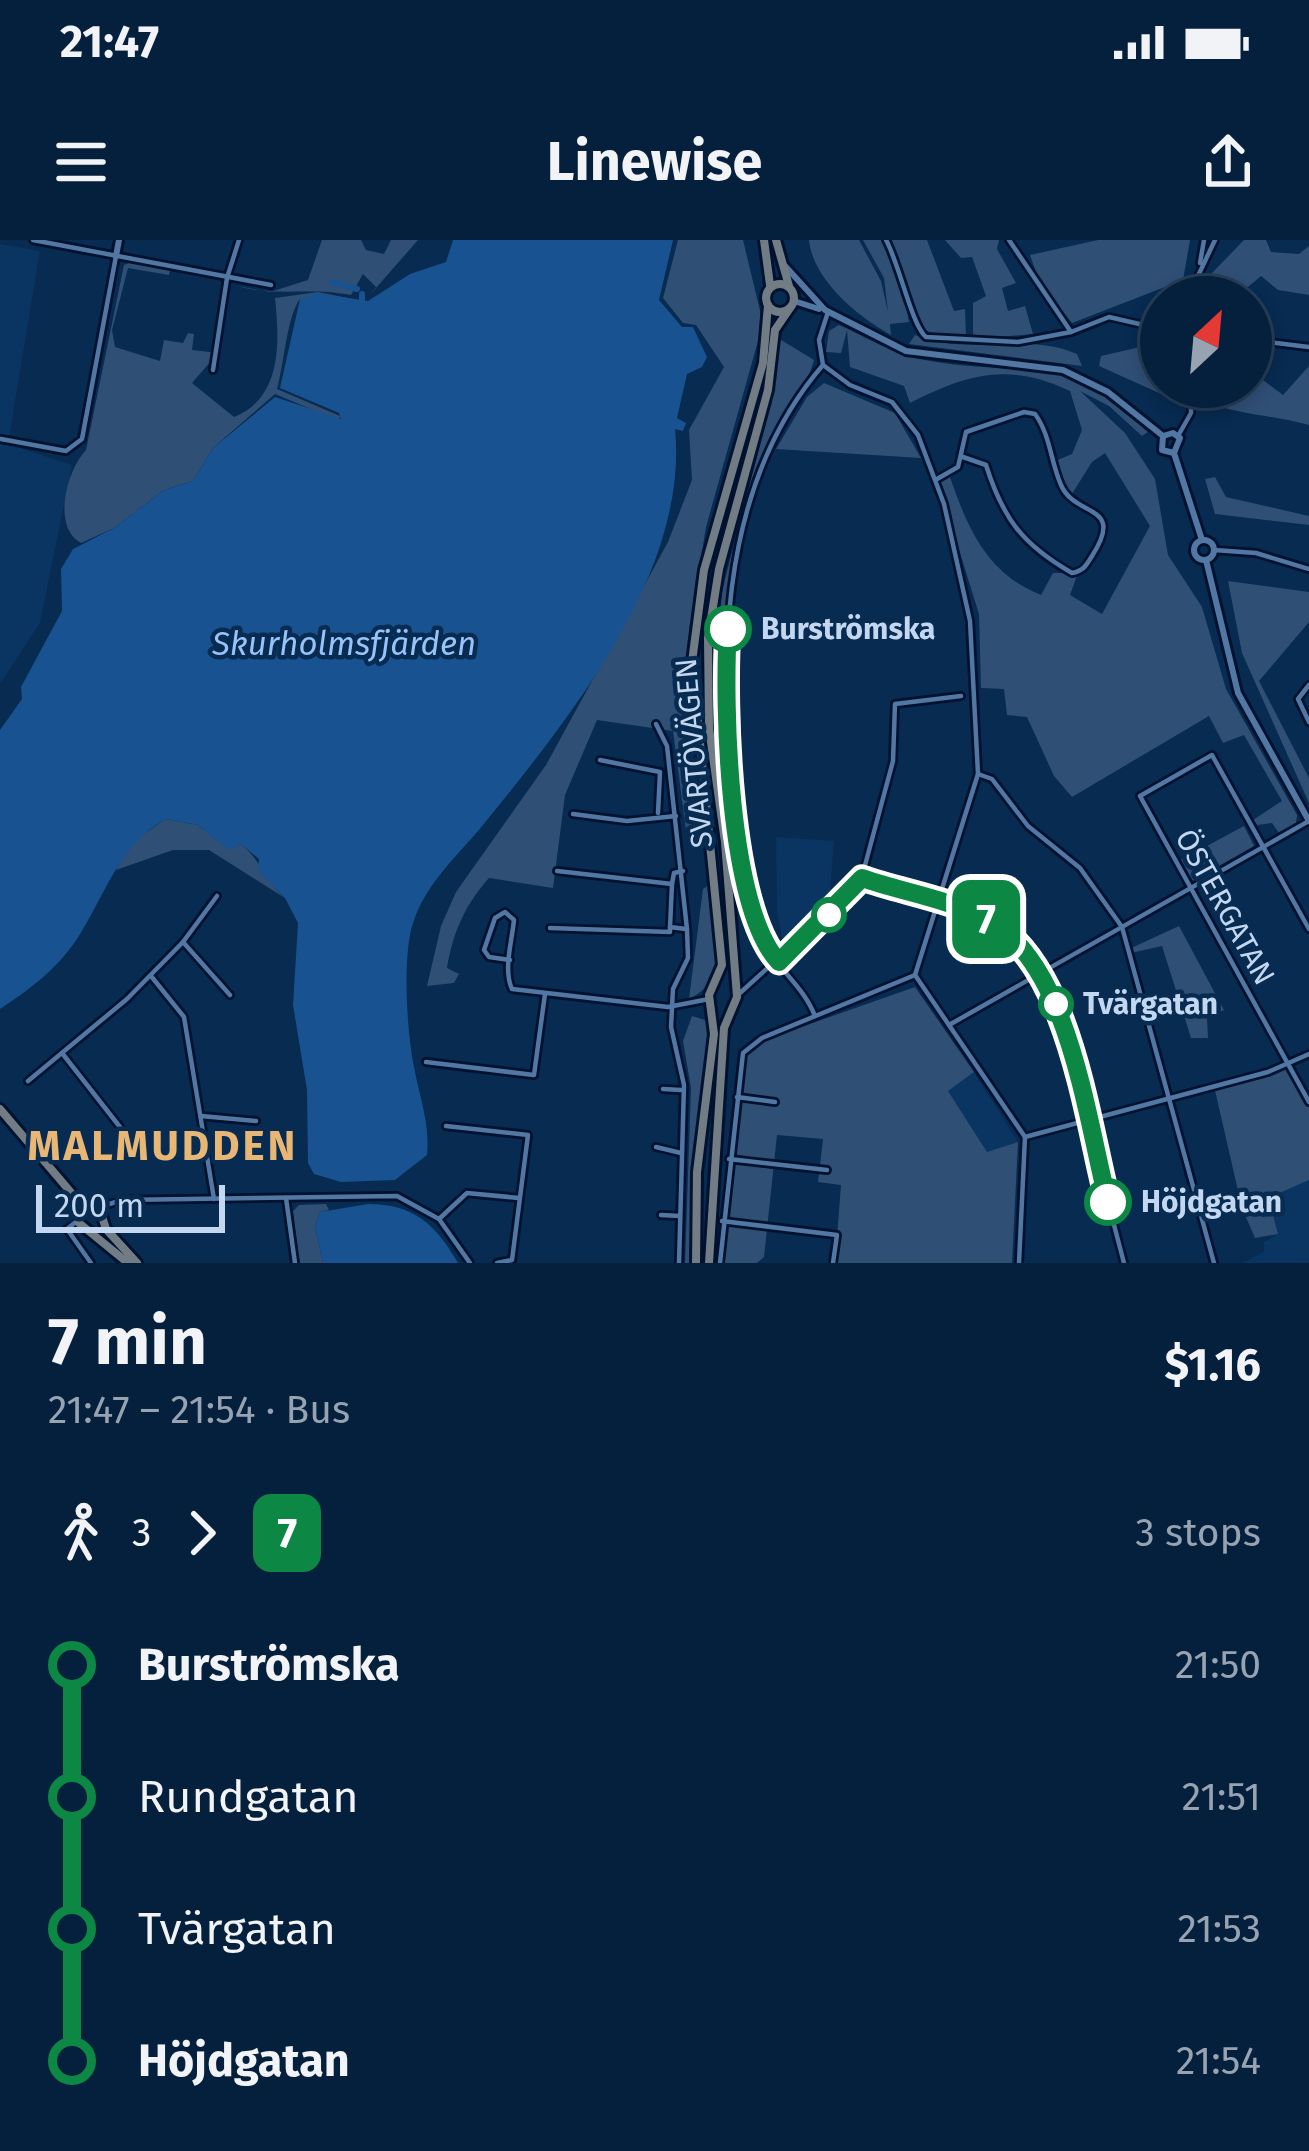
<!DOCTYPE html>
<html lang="en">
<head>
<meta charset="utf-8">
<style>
	:root { --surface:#05203d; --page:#132d48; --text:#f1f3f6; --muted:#97a3b0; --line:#263e57 }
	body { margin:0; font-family:"Fira Sans",sans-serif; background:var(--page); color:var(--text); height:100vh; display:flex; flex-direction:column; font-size:45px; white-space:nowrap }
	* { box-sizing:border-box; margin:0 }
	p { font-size:39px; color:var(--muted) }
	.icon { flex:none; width:66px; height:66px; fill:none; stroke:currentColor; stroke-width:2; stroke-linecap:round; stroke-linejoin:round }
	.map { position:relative; height:1023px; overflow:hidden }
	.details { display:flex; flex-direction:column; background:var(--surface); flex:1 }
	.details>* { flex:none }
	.badge { padding:0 24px; border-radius:18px; font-size:42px; line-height:78px }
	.needle { width:78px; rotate:26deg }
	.fabs { position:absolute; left:1140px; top:36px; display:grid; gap:24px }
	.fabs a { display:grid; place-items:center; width:132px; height:132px; border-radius:50%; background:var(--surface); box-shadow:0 6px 18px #0003,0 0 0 3px var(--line); font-size:60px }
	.scale { position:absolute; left:36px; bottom:30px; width:189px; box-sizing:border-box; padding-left:12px; border:6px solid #c3d7f0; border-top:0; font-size:33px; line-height:42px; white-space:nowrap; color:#c3d7f0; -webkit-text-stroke:9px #072b51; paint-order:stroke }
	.map>.badge { position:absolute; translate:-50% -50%; box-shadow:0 0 0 6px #fff }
	.legs { display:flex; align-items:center; gap:18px; height:132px; padding:0 48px; font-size:39px }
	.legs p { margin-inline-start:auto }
	.summary { display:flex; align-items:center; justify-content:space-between; height:204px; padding:0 48px }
	h1 { font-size:66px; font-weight:700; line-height:90px }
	ul { padding:0 48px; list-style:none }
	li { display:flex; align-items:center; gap:42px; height:132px; font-size:45px }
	li i { display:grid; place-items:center; width:18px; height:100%; margin:0 15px; background:currentColor }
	li i::after { content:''; width:30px; height:30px; margin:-15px; border:9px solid; border-radius:50%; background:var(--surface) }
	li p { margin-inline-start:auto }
	li:first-child i { background:linear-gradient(#0000 50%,currentColor 0) }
	li:last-child i { background:linear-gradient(currentColor 50%,#0000 0) }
	.status { display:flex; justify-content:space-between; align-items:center; height:84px; padding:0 60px; background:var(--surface); direction:ltr }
	.status svg { height:33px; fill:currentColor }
	header { display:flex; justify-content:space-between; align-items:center; height:156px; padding:0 48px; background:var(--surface); font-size:54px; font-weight:700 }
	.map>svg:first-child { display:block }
</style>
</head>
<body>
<div class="status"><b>21:47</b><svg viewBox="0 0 49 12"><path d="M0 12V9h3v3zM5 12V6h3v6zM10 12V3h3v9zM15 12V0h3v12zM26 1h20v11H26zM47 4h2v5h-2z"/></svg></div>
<header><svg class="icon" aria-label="menu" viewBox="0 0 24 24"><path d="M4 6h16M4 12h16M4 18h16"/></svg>Linewise<svg class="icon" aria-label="share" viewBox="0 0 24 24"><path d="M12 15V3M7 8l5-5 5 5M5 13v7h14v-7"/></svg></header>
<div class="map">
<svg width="1309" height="1023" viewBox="0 0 1309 1023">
	<rect width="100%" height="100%" fill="#072b51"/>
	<g fill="#0a3461">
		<polygon points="0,4 40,11 8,204 72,225 40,383 0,444"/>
		<polygon points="776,597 834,601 829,667 789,706 783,704 777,671"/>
		<polygon points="974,832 1018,902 987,913 947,851"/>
		<polygon points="1309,940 1309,1023 1242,1023 1264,1012 1264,1002 1278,994 1272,971 1275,955"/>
	</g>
	<g fill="#304f75">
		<path d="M322,0H361L366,10L384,14L391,0H418L369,56L376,47L363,34L351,55C308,47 277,57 237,46L270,52L308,40Z"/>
		<path d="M678,0H743L763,83L706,287L689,391L687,493L697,605L688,606L673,491L597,480L565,555L553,648L489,638C465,665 453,692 447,728L459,734L454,743L427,746L441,686L456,652L546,525L668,302L692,240L689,190L724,127L696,85L683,83L663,58Z"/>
		<path d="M809,0H859L881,41L888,72L884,38L863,0H882L900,33L909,82L890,84L891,95C858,77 813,40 809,0Z"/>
		<path d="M891,0H927L954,71L965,69L966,97C954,95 937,96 927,91C918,86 900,16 891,0Z"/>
		<polygon points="945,0 999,0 997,9 1016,43 1002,48 1008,71 1025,66 1033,94 973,99 973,63 986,56 972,17 961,18"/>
		<polygon points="1098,0 1190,0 1183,40 1072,83 1040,44 1030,15"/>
		<polygon points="1244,0 1266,0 1271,12 1299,14 1309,6 1309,55 1278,50 1261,36 1236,57 1206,57 1212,33"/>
		<path d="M129,23L170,30L169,35L128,28L112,90L115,107L160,121L164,100L183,103L188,93L194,94L192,110L218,113L192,143L234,177C284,157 279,98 275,58L318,52L362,61L300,59C287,76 284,124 277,149L340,176L339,181L275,154L213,208L193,241L164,250L114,288L81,303C52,288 66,231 86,210L124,25Z"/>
		<path d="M839,85C866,97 895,115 925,120C1024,139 1063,108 1148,192L1142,196L1109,166L1080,151L1125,193L1155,239L1168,315L1202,367L1226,449L1297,575L1296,583L1279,593L1272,583L1257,585L1253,580L1282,561L1244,495L1223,503L1209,476L1072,557L1054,536L1027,477L1007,475L1004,449L981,448L979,374L937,239L949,234C967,287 986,333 1041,355L1053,333H1078L1070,355L1102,374L1150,286L1105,213L1092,222L1070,257L1053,222L1072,214L1082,190L1070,151C1006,120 962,137 910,163L904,146L850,127L847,90L841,113L826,112L829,91Z"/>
		<polygon points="1152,94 1161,96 1161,147 1177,147 1168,157 1099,126 1101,116 1140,107"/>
		<path d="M915,95C969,117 1025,91 1077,114L1082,126L909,104Z"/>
		<path d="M778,98L814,120C806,151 777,178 765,209C733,289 724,370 721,453L714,456L722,351L770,166Z"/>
		<path d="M1309,126V185C1273,175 1240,175 1206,162L1215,157L1214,147H1251V131L1283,155Z"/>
		<polygon points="824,143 895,173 921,218 776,209 807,157"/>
		<polygon points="1215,237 1226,257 1309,276 1309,285 1215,274 1205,239"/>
		<polygon points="1228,341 1309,352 1309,382 1259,441 1309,538 1309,563 1242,413"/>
		<path d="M165,579L198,585L229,609L241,604C261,620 265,641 285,658L209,610H173L116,630L129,605Z"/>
		<polygon points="1244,586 1254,606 1193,641 1181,620"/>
		<path d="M709,645C713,686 736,737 689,759L703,649Z"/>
		<polygon points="1179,686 1224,770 1207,778 1208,798 1191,798 1162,706 1131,713 1129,709"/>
		<polygon points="915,747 974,832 948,851 987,912 1018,902 1012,1023 835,1023 841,945 818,942 823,899 777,895 764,1017 757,1023 723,1023 746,814 770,798"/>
		<polygon points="692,776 711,782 693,932 692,1023 685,1023 691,848 683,801"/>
		<polygon points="1288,825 1309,863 1309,940 1275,955 1272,971 1278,994 1255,998 1242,968 1214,846"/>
		<polygon points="326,964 329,970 320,972 315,986 323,1023 299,1023 293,971 299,965"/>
	</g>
	<g fill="#195290">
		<path d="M453,0H673L659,60L682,87H693L707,117L702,127L687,134L677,178L686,183L683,191L675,189C689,330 572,475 487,580C461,613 426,642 413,683C402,716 407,793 414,827C420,859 430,883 427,915L395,940L341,942L314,934L308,923L307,850L293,765L298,683L285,658L258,631L259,619L241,604L229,610L198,585L165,579C117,608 106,654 77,699C56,730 30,749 0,769V490L22,459L21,447L62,371L61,329L73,309L114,288L164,250L193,241L213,208L275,157L341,179L339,173L280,148L300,59L316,53L368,61L410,34L446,22Z"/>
		<path d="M368,964C414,964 435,984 458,1023H323L315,986L320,972Z"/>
	</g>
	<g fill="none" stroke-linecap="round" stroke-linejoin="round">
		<g stroke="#195290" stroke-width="6">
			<polyline points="332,42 357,49"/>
			<polyline points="362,54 362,61"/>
		</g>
		<g stroke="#00122f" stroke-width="10">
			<g id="minor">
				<polyline points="33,0 271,45"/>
				<path d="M886,0C899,23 912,86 926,97L1018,102L1071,92L1109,77L1161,89"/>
				<polyline points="1009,0 1071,92"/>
				<polyline points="1200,23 1204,0"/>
				<polyline points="1188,57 1215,0"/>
				<polyline points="1251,100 1309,107"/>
				<polyline points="213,130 227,38 239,0"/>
				<polyline points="1178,196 1191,173 1191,147"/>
				<polyline points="1,199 66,211 82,199 116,16"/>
				<path d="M937,239L958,227L966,192L1024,172L1035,174C1050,194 1051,223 1061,245C1075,278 1126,263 1092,316C1086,326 1083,331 1072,333C1023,305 1003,279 986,225L963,217"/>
				<polyline points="1214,310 1256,313 1309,329"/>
				<polyline points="1309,445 1298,459 1309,482"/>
				<polyline points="656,484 667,506 687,689 688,718 673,749 671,787 684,845 679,1023"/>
				<polyline points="600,520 660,532 658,573"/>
				<polyline points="978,534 992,539 1028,586 1080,628 1122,687 1214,1023"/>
				<polyline points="573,574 627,581 676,576"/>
				<polyline points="557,631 672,644 674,633 683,631"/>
				<polyline points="862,638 988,680 1038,725 1058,771 1124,1023"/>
				<polyline points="672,644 670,687 686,689"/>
				<polyline points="550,688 670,692 670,687"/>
				<polyline points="1309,689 1212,515 1140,556 1309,862"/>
				<polyline points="183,702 217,656"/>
				<path d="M510,720L489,717L484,710L495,678L505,672L514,680C512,701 503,730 512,749L668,767L709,759"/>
				<polyline points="915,735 1025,897 1019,1023"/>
				<polyline points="151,736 184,777 214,959"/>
				<polyline points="740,753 860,644 893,521 895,464 961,456"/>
				<path d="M815,776C802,743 773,726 759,694C746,664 745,628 740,596C716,441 714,251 823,125L819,100L828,72"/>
				<polyline points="949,785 1309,581"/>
				<polyline points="62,813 127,896"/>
				<polyline points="426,822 534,835 545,754"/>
				<polyline points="28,841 127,759 183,702 230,755"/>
				<polyline points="663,849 681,850"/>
				<polyline points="737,857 775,862"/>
				<polyline points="201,876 256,881"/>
				<polyline points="446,886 528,895 512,1020 497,1023"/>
				<polyline points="1025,897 1268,832 1309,814"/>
				<polyline points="656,907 681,913"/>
				<polyline points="729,919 827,930"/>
				<polyline points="286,958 295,1023"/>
				<polyline points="100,967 122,960 397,956 439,979 470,1023"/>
				<polyline points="661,975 680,976"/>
				<polyline points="439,979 467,953 519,958"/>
				<polyline points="77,981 67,989 91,1023"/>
				<polyline points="722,981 837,995 833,1023"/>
				<polyline points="720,1023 743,813 762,798 915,735 978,534 970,381 944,264 918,195 892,162 850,145 823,125"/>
			</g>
		</g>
		<g stroke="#00122f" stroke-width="12">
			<g id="tertiary">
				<polyline points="116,16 119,0"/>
				<polyline points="786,27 825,70 906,111 1063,130 1108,152 1163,196"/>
				<polyline points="794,61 819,69"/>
				<polyline points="1163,196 1173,193 1180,198 1174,213"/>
				<polyline points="1163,196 1162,210 1174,213"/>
				<polyline points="1174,213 1202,300"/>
				<circle cx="1204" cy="310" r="10"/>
				<polyline points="1206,320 1238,453 1309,581"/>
			</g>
		</g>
		<g stroke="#00122f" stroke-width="14">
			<g id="secondary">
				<polyline points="764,0 770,45"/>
				<polyline points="776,0 789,46"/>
				<circle cx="780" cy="58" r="14"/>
				<polyline points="0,869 80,963"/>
				<polyline points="80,963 98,964 106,989 137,1023"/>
				<polyline points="80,963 79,983 128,1023"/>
				<polyline points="696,1023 697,932 714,794 709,755 722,725 692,422 704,330 763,123 768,65"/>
				<polyline points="709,1023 724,788 737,757 725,602 709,488 708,398 719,329 768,150 775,90 790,68"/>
			</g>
		</g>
		<use href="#minor" stroke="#5277a3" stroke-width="4.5"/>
		<use href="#tertiary" stroke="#5277a3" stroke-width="6"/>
		<use href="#secondary" stroke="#717c85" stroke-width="8"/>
	</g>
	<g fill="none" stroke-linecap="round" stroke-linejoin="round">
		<g stroke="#fff" stroke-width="27">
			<path id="line-1" d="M728,389C723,463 728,669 779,722L862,638C902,652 949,659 986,679C1069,722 1086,877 1108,962"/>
		</g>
		<use href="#line-1" stroke="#0c8844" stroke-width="18"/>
	</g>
	<g fill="#fff" stroke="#0c8844" stroke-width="6">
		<circle cx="728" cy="389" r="21"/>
		<circle cx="829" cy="675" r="15"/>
		<circle cx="1056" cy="764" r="15"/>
		<circle cx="1108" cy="962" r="21"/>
	</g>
	<g text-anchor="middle" stroke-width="9" stroke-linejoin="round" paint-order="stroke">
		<g font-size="30" font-weight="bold" fill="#c3d7f0" stroke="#072b51" text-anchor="start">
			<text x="761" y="399">Burströmska</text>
			<text x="1083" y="774">Tvärgatan</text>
			<text x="1141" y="972">Höjdgatan</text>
		</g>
		<g font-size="30" fill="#c3d7f0" stroke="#072b51">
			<text transform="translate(694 513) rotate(-95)" y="10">SVARTÖVÄGEN</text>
			<text transform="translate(1225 667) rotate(61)" y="10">ÖSTERGATAN</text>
		</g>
		<g font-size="33" font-style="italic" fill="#97c3f8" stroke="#072b51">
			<text x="344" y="415">Skurholmsfjärden</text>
		</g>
		<g font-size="42" font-weight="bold" letter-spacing="3" fill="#e8b776" stroke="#072b51">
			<text x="163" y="920">MALMUDDEN</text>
		</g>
	</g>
</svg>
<div class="fabs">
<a><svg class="needle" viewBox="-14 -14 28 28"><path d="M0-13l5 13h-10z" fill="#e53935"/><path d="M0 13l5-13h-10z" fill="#97a3b0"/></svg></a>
</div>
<div class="scale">200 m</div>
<b class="badge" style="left:986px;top:679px;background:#0c8844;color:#fff">7</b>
</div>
<section class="details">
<div class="summary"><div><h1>7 min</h1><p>21:47 – 21:54 · Bus</p></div><b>$1.16</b></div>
<div class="legs"><svg class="icon" aria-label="walk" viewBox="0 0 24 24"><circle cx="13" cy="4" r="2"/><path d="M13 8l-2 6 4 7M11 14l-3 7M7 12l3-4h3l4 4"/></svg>3<svg class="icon" aria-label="forward" viewBox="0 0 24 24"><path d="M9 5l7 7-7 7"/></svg><b class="badge" style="background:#0c8844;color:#fff">7</b><p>3 stops</p></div>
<ul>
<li><i style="color:#0c8844"></i><b>Burströmska</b><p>21:50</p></li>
<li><i style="color:#0c8844"></i><span>Rundgatan</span><p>21:51</p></li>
<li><i style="color:#0c8844"></i><span>Tvärgatan</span><p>21:53</p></li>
<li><i style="color:#0c8844"></i><b>Höjdgatan</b><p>21:54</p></li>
</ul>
</section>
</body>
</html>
